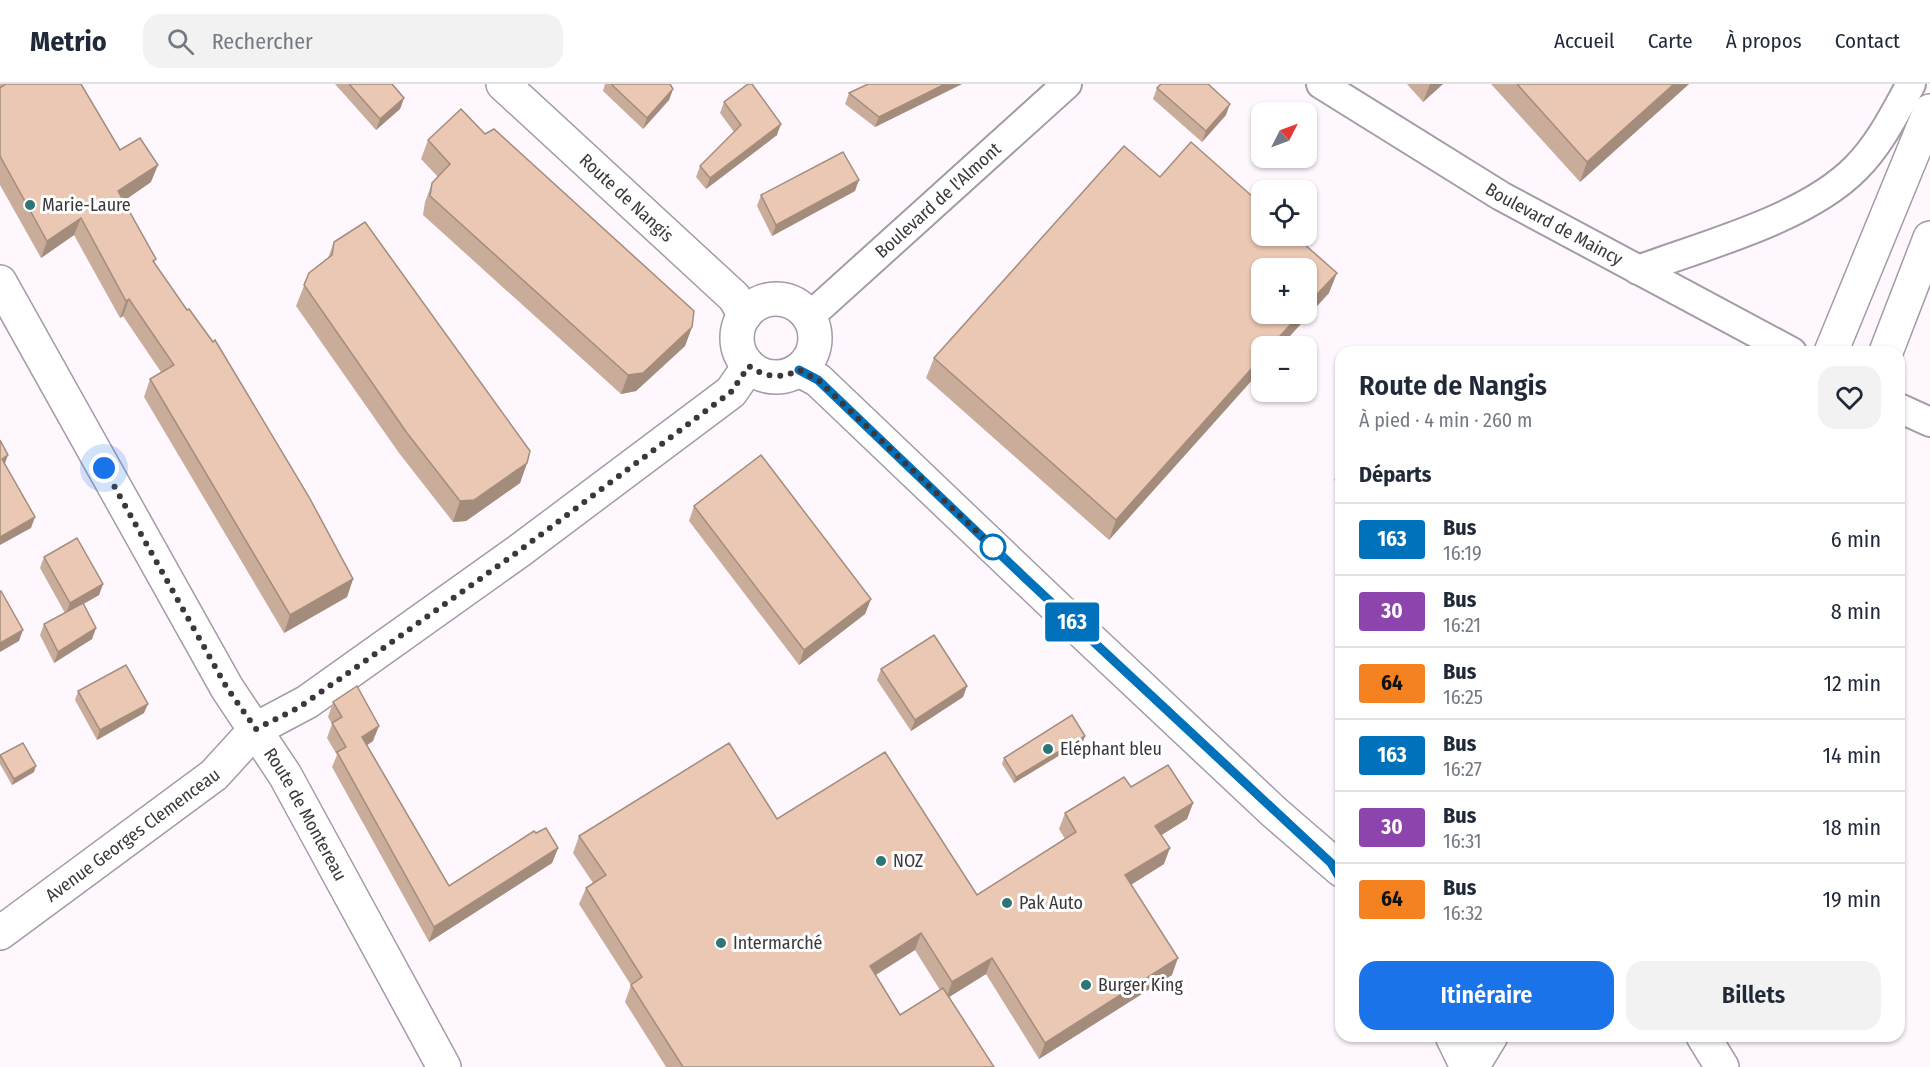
<!DOCTYPE html>
<html lang="fr">
<head>
<meta charset="utf-8">
<style>
	:root { --surface:#fff; --page:#f2f2f3; --text:#1f2937; --muted:#747a83; --line:#e0e1e3; --accent:#1a73e8 }
	body { margin:0; font-family:"Fira Sans Condensed",sans-serif; background:var(--page); color:var(--text); height:100vh; display:flex; flex-direction:column; font-size:22px; white-space:nowrap }
	* { box-sizing:border-box; margin:0 }
	p { font-size:20px; color:var(--muted) }
	.icon { flex:none; width:33px; height:33px; fill:none; stroke:currentColor; stroke-width:2; stroke-linecap:round; stroke-linejoin:round }
	.map { position:relative; flex:1; overflow:hidden }
	.panel { position:absolute; left:1335px; top:262px; width:570px; height:696px; display:flex; flex-direction:column; background:var(--surface); border-radius:18px; box-shadow:0 2px 4px #0004 }
	.panel>* { flex:none }
	.badge { padding:0 12px; border-radius:4px; font-size:21px; line-height:39px }
	.needle { width:39px; rotate:48deg }
	.fabs { position:absolute; left:1251px; top:18px; display:grid; gap:12px }
	.fabs a { display:grid; place-items:center; width:66px; height:66px; border-radius:12px; background:var(--surface); box-shadow:0 2px 4px #0004; font-size:30px }
	.you { position:absolute; width:30px; height:30px; margin:-15px; border:4px solid #fff; border-radius:50%; background:#1a73e8; box-shadow:0 0 0 9px #1a73e833 }
	.map>.badge { position:absolute; translate:-50% -50%; box-shadow:0 0 0 3px #fff }
	h2 { padding:0 24px; font-size:22px; line-height:54px }
	.round { display:grid; place-items:center; flex:none; width:63px; height:63px; border-radius:18px; background:var(--page) }
	.summary { display:flex; align-items:center; justify-content:space-between; height:102px; padding:0 24px }
	h1 { font-size:28px; font-weight:600; line-height:45px }
	.button { display:flex; gap:12px; margin-top:auto; padding:12px 24px }
	.button a { flex:1; height:69px; border-radius:18px; background:var(--accent); color:#fff; font-size:24px; font-weight:600; line-height:69px; text-align:center }
	.button a+a { background:var(--page); color:var(--text) }
	ul { padding:0; list-style:none }
	li { display:flex; align-items:center; gap:18px; height:72px; padding:0 24px; border-top:2px solid var(--line) }
	li div { flex:1 }
	li b { display:block; font-size:22px }
	li em { font-style:normal }
	li .badge { min-width:66px; font-weight:700; text-align:center }
	header { display:flex; align-items:center; gap:36px; box-sizing:border-box; height:84px; padding:0 30px; background:var(--surface); border-bottom:2px solid var(--line) }
	header strong { font-size:28px }
	nav { display:flex; gap:33px; margin-inline-start:auto; font-size:21px }
	.search { width:420px; height:54px; background:var(--page); display:flex; align-items:center; gap:15px; box-sizing:border-box; padding:0 21px; border-radius:18px; color:var(--muted); font-size:22px }
	.map>svg:first-child { display:block }
</style>
</head>
<body>
<header>
<strong>Metrio</strong>
<div class="search"><svg class="icon" aria-label="search" viewBox="0 0 24 24"><circle cx="10" cy="10" r="6"/><path d="M15 15l6 6"/></svg>Rechercher</div>
<nav><a>Accueil</a><a>Carte</a><a>À propos</a><a>Contact</a></nav>
</header>
<div class="map">
<svg width="1930" height="983" viewBox="0 0 1930 983">
	<rect width="100%" height="100%" fill="#fef8fe"/>
	<g fill="none" stroke-linecap="round" stroke-linejoin="round">
		<g stroke="#a39ba5" stroke-width="32">
			<g id="minor">
				<path id="s1" d="M1321,0L1501,112L1792,268"/>
				<path d="M1638,186C1705,161 1806,135 1856,84C1880,60 1895,29 1911,0"/>
				<path id="s2" d="M809,233L1067,0"/>
				<polyline points="1899,324 1930,338"/>
			</g>
		</g>
		<g stroke="#a39ba5" stroke-width="36">
			<g id="tertiary">
				<path id="s3" d="M0,849L214,691L256,645L307,618L519,467L731,308L749,282"/>
			</g>
		</g>
		<g stroke="#a39ba5" stroke-width="36">
			<g id="secondary">
				<path id="s4" d="M503,0L734,213L745,231"/>
				<path id="s5" d="M0,198L227,604L285,691L444,983"/>
				<circle cx="776" cy="254" r="39"/>
				<polyline points="799,286 818,296 1075,541 1274,728 1341,786"/>
				<polyline points="1452,952 1467,983"/>
			</g>
		</g>
		<g stroke="#a39ba5" stroke-width="36">
			<g id="primary">
				<polyline points="1831,268 1930,27"/>
				<polyline points="1886,268 1930,154"/>
				<polyline points="1703,952 1722,983"/>
				<polyline points="1472,983 1491,952"/>
			</g>
		</g>
		<use href="#minor" stroke="#fff" stroke-width="28"/>
		<use href="#tertiary" stroke="#fff" stroke-width="33"/>
		<use href="#secondary" stroke="#fff" stroke-width="33"/>
		<use href="#primary" stroke="#fff" stroke-width="33"/>
	</g>
	<g fill="#c9ac9a" fill-rule="evenodd">
		<polygon points="0,0 81,0 120,66 151,98 124,117 156,175 154,179 353,495 347,513 284,549 144,313 150,295 161,288 123,232 120,234 74,151 41,174 0,101"/>
		<polygon points="335,0 392,0 404,14 400,25 376,46"/>
		<polygon points="605,0 670,0 673,5 669,16 643,45 603,7"/>
		<polygon points="962,0 875,43 845,20 849,9"/>
		<polygon points="1407,0 1443,0 1423,18"/>
		<polygon points="1491,0 1689,0 1580,98"/>
		<polygon points="1157,4 1226,31 1202,58 1153,15"/>
		<polygon points="724,18 777,51 706,105 696,93 700,82 734,48 720,29"/>
		<polygon points="485,50 692,243 685,262 636,307 621,310 423,131 425,118 432,99 438,93 421,75 428,56"/>
		<polygon points="1160,93 1329,209 1262,262 1262,285 1109,456 926,294 934,274"/>
		<polygon points="855,107 772,152 757,122 761,111"/>
		<polygon points="334,158 527,379 520,399 466,437 453,438 399,369 296,222 309,189 328,174"/>
		<polygon points="1341,381 1341,402 1334,396"/>
		<polygon points="694,422 871,515 865,530 799,581 689,437"/>
		<polygon points="44,473 103,500 99,511 83,520 96,544 92,555 54,579 40,551 44,540 65,529 40,484"/>
		<polygon points="881,585 967,602 963,613 911,647 877,596"/>
		<polygon points="78,607 144,629 97,656 75,616"/>
		<polygon points="333,618 373,657 367,661 449,802 536,749 558,764 552,779 429,858 332,683 337,671 327,654 332,640 328,633"/>
		<polygon points="1085,652 1083,657 1014,699 1002,680 1004,674"/>
		<polygon points="0,671 34,688 12,701 0,680"/>
		<path d="M1131,703L1193,719L1187,735L1161,751L1164,780L1131,801L1172,891L1039,975L986,890L949,913L994,983H666L625,918L631,901L579,820L586,804L593,799L573,769L579,752L777,735L977,811L1065,755L1059,745L1065,729ZM915,866L940,906L900,931L876,891Z"/>
	</g>
	<g fill="#a48c7d">
		<polygon points="945,0 962,0 875,43 879,33"/>
		<polygon points="1430,0 1443,0 1423,18"/>
		<polygon points="1674,0 1689,0 1580,98 1587,78"/>
		<polygon points="673,5 669,16 643,45 647,34"/>
		<polygon points="404,14 400,25 376,46 380,35"/>
		<polygon points="1230,20 1226,31 1202,58 1206,47"/>
		<polygon points="781,40 777,51 706,105 710,94"/>
		<polygon points="158,81 151,98 112,125 118,107"/>
		<polygon points="859,96 855,107 772,152 776,141"/>
		<polygon points="81,134 74,151 41,174 47,157"/>
		<polygon points="1337,189 1329,209 1281,262 1271,262 1300,230 1306,230 1306,222"/>
		<polygon points="129,215 123,232 120,234 126,217"/>
		<polygon points="692,243 685,262 636,307 621,310 628,291"/>
		<polygon points="1262,273 1262,285 1109,456 1116,436"/>
		<polygon points="8,371 4,382 2,375"/>
		<polygon points="527,379 520,399 466,437 453,438 460,417"/>
		<polygon points="35,433 31,444 0,461 0,453"/>
		<polygon points="353,495 347,513 284,549 290,531"/>
		<polygon points="103,500 99,511 66,530 70,519"/>
		<polygon points="871,515 865,530 799,581 804,566"/>
		<polygon points="96,544 92,555 54,579 58,568"/>
		<polygon points="23,546 19,557 0,568 0,559"/>
		<polygon points="967,602 963,613 911,647 915,636"/>
		<polygon points="148,620 144,629 97,656 100,646"/>
		<polygon points="379,642 373,657 357,668 362,653"/>
		<polygon points="1085,652 1083,657 1014,699 1016,693"/>
		<polygon points="36,682 34,688 12,701 14,695"/>
		<polygon points="1193,719 1187,735 1149,759 1155,742"/>
		<polygon points="558,764 552,779 429,858 434,843"/>
		<polygon points="1170,764 1164,780 1119,808 1125,791"/>
		<polygon points="921,849 915,866 864,898 870,882"/>
		<polygon points="992,874 986,890 946,915 952,898"/>
		<polygon points="1178,874 1172,891 1039,975 1045,959"/>
	</g>
	<g fill="#eac8b3" stroke="#a48c7d" stroke-width="1.5">
		<polygon points="6,0 81,0 120,66 140,54 158,81 118,107 156,175 153,177 187,226 189,225 213,258 215,256 309,413 353,495 290,531 150,295 174,281 129,215 126,217 81,134 47,157 0,72 0,4"/>
		<polygon points="349,0 392,0 404,14 380,35"/>
		<polygon points="611,0 670,0 673,5 647,34"/>
		<polygon points="748,0 752,0 781,40 710,94 700,82 741,41 724,18"/>
		<polygon points="868,0 945,0 879,33 849,9"/>
		<polygon points="1161,0 1208,0 1230,20 1206,47 1157,4"/>
		<polygon points="1517,0 1674,0 1587,78"/>
		<polygon points="461,25 485,50 494,45 694,227 692,243 643,289 628,291 430,112 432,99 450,80 428,56"/>
		<polygon points="1191,58 1262,121 1262,152 1295,152 1337,189 1306,222 1306,184 1262,184 1262,230 1300,230 1271,262 1262,262 1262,273 1116,436 934,274 1124,62 1160,93"/>
		<polygon points="843,68 859,96 776,141 761,111"/>
		<polygon points="365,138 530,367 527,379 474,416 460,417 407,349 304,201 309,189 332,171 334,158"/>
		<polygon points="0,356 8,371 2,375 35,433 0,453"/>
		<polygon points="761,371 871,515 804,566 694,422"/>
		<polygon points="77,454 103,500 70,519 44,473"/>
		<polygon points="1,507 23,546 0,559 0,508"/>
		<polygon points="83,519 96,544 58,568 44,540"/>
		<polygon points="934,551 967,602 915,636 881,585"/>
		<polygon points="126,581 148,620 100,646 78,607"/>
		<polygon points="357,602 379,642 362,653 449,802 534,747 536,749 546,744 558,764 434,843 337,668 346,663 332,639 342,633 333,618"/>
		<polygon points="1072,631 1085,652 1016,693 1004,674"/>
		<polygon points="23,659 36,682 14,695 0,671"/>
		<polygon points="729,659 777,735 885,668 977,811 1076,748 1065,729 1124,693 1131,703 1168,681 1193,719 1155,742 1170,764 1125,791 1178,874 1045,959 992,874 952,898 921,849 870,882 900,931 943,904 994,983 683,983 631,901 642,893 586,804 606,791 579,752"/>
	</g>
	<g fill="none" stroke-linecap="round" stroke-linejoin="round">
		<g stroke="#fff" stroke-width="14">
			<polyline id="line" points="799,286 818,296 1024,493 1331,779 1341,796"/>
		</g>
		<use href="#line" stroke="#0072bc" stroke-width="9"/>
		<path stroke="#3b373b" stroke-width="6" stroke-dasharray="0 10.8" d="M104,384L227,604L256,645L298,624L361,580L519,467L731,308L749,282C766,294 781,295 799,286L818,296L993,463"/>
	</g>
	<g fill="#2d7675" stroke="#fff" stroke-width="2">
		<circle cx="30" cy="121" r="6"/>
		<circle cx="1048" cy="665" r="6"/>
		<circle cx="881" cy="777" r="6"/>
		<circle cx="1007" cy="819" r="6"/>
		<circle cx="721" cy="859" r="6"/>
		<circle cx="1086" cy="901" r="6"/>
	</g>
	<circle fill="#fff" stroke="#0072bc" stroke-width="3" cx="993" cy="463" r="12"/>
	<g text-anchor="middle" stroke-width="6" stroke-linejoin="round" paint-order="stroke">
		<g font-size="18" fill="#3b373b" stroke="#fff">
			<text dy="6" stroke="none"><textPath href="#s4" startOffset="168">Route de Nangis</textPath></text>
			<text dy="6" stroke="none"><textPath href="#s2" startOffset="174">Boulevard de l'Almont</textPath></text>
			<text dy="6" stroke="none"><textPath href="#s1" startOffset="272">Boulevard de Maincy</textPath></text>
			<text dy="6" stroke="none"><textPath href="#s5" startOffset="614">Route de Montereau</textPath></text>
			<text dy="6" stroke="none"><textPath href="#s3" startOffset="165">Avenue Georges Clemenceau</textPath></text>
		</g>
		<g font-size="18" fill="#3b373b" stroke="#fff" text-anchor="start">
			<text x="42" y="127">Marie-Laure</text>
			<text x="1060" y="671">Eléphant bleu</text>
			<text x="893" y="783">NOZ</text>
			<text x="1019" y="825">Pak Auto</text>
			<text x="733" y="865">Intermarché</text>
			<text x="1098" y="907">Burger King</text>
		</g>
	</g>
</svg>
<div class="fabs">
<a><svg class="needle" viewBox="-14 -14 28 28"><path d="M0-13l5 13h-10z" fill="#e53935"/><path d="M0 13l5-13h-10z" fill="#747a83"/></svg></a>
<a><svg class="icon" aria-label="locate" viewBox="0 0 24 24"><circle cx="12" cy="12" r="6"/><path d="M12 2v4M12 18v4M2 12h4M18 12h4"/></svg></a>
<a>+</a>
<a>−</a>
</div>
<div class="you" style="left:104px;top:384px"></div>
<b class="badge" style="left:1072px;top:538px;background:#0072bc;color:#fff">163</b>
<section class="panel">
<div class="summary"><div><h1>Route de Nangis</h1><p>À pied · 4 min · 260 m</p></div><a class="round"><svg class="icon" aria-label="heart" viewBox="0 0 24 24"><path d="M12 20l-8-8c-3-5 5-10 8-4 3-6 11-1 8 4z"/></svg></a></div>
<h2>Départs</h2>
<ul>
<li><span class="badge" style="background:#0072bc;color:#fff">163</span><div><b>Bus</b><p>16:19</p></div><em>6 min</em></li>
<li><span class="badge" style="background:#8e44ad;color:#fff">30</span><div><b>Bus</b><p>16:21</p></div><em>8 min</em></li>
<li><span class="badge" style="background:#f58220;color:#111">64</span><div><b>Bus</b><p>16:25</p></div><em>12 min</em></li>
<li><span class="badge" style="background:#0072bc;color:#fff">163</span><div><b>Bus</b><p>16:27</p></div><em>14 min</em></li>
<li><span class="badge" style="background:#8e44ad;color:#fff">30</span><div><b>Bus</b><p>16:31</p></div><em>18 min</em></li>
<li><span class="badge" style="background:#f58220;color:#111">64</span><div><b>Bus</b><p>16:32</p></div><em>19 min</em></li>
</ul>
<div class="button"><a>Itinéraire</a><a>Billets</a></div>
</section>
</div>
</body>
</html>
